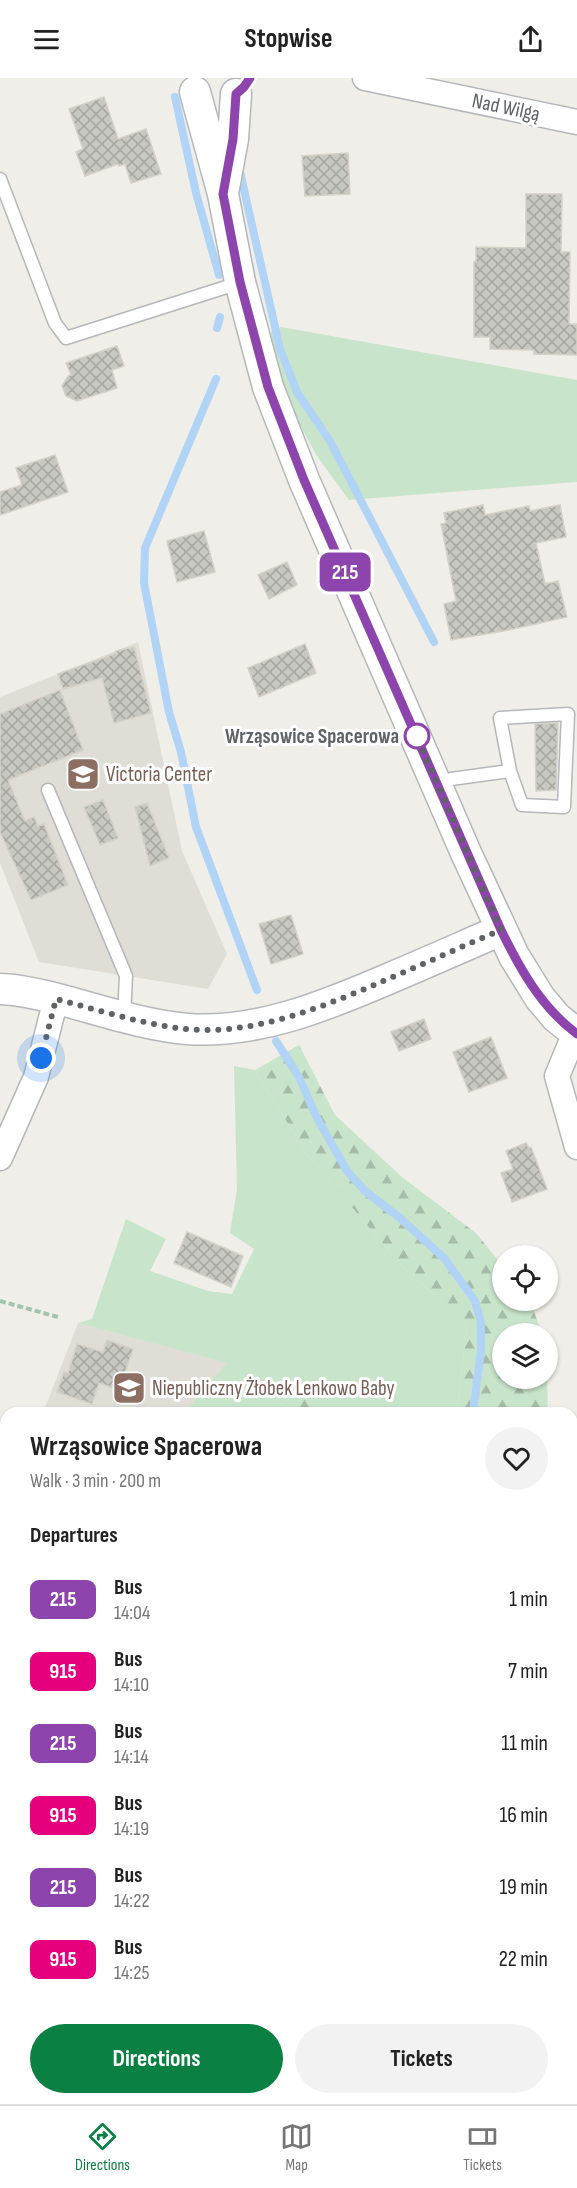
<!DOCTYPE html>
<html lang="en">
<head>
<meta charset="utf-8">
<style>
	:root { --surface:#fff; --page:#f2f2f2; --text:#222; --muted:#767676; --line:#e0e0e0; --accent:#0b8043 }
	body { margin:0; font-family:"Sofia Sans Condensed",sans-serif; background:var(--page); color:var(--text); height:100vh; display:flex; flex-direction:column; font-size:22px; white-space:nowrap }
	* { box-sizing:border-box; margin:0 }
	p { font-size:20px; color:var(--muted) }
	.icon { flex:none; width:33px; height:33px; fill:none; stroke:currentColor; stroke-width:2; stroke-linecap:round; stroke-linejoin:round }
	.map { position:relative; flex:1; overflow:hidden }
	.side { position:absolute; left:0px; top:1329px; width:578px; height:698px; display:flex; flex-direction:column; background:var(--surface); border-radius:18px 18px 0 0; box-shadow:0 2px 4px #0004 }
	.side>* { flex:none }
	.badge { padding:0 12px; border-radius:9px; font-size:21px; line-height:39px }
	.buttons { position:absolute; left:492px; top:1167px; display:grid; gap:12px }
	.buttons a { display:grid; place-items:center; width:66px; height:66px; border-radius:50%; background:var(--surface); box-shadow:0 2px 4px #0004; font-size:30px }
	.you { position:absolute; width:30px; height:30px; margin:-15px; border:4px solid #fff; border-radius:50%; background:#1a73e8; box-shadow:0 0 0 9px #1a73e833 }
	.map>.badge { position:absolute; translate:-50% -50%; box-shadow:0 0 0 3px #fff }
	h2 { padding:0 30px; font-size:22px; line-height:54px }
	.round { display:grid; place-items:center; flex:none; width:63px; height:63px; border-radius:32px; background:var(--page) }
	.overview { display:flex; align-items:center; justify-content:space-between; height:102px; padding:0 30px }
	h1 { font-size:28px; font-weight:700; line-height:45px }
	.cta { display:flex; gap:12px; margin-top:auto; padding:12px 30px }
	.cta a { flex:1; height:69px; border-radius:36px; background:var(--accent); color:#fff; font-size:24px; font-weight:700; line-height:69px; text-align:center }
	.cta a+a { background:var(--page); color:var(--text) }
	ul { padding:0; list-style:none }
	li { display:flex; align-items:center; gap:18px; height:72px; padding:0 30px }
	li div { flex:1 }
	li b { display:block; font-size:22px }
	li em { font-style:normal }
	li .badge { min-width:66px; font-weight:700; text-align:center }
	header { display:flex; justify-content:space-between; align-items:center; height:78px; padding:0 30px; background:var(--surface); font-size:27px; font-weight:700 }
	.tab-bar { display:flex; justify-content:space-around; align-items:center; height:84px; border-top:2px solid var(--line); background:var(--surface); font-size:16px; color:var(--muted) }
	.tab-bar a { display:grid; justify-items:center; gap:3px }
	.tab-bar .on { color:var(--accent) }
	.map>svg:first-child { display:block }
</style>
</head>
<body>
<header><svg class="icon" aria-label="menu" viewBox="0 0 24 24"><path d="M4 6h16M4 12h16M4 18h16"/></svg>Stopwise<svg class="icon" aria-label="share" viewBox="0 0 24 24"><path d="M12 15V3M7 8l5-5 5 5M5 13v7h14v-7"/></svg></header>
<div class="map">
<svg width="577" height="2026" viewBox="0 0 577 2026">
	<defs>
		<pattern id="forest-firs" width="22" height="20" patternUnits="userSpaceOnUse" patternTransform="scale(1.5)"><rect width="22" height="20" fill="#c8e4ca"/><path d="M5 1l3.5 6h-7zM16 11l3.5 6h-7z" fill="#a6bca8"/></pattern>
		<pattern id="building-cross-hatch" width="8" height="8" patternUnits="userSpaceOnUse" patternTransform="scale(1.5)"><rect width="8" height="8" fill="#c8c8c2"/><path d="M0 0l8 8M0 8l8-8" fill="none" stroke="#a6a6a1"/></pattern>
	</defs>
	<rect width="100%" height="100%" fill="#efeee8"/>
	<g fill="#dfddd6">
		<polygon points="138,564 182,773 227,876 208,911 39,884 0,785 0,619"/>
		<polygon points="78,1245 228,1285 184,1335 43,1335"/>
	</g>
	<g fill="#c8e4ca">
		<polygon points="281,249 577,302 577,404 349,422 317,378 288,325 267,257"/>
		<polygon points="234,988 255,992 306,1075 400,1186 467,1247 457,1335 320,1335 300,1314 267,1335 184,1335 227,1285 78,1245 92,1241 126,1141 166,1161 150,1193 208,1213 232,1216 254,1171 230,1155 237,1111"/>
		<polygon points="577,1417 577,2026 524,2026 521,2021 572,2020 572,1418"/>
	</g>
	<g fill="url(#forest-firs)">
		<polygon points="299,967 335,1037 402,1099 476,1155 502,1187 502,1222 530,1223 542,1255 502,1256 502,1300 547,1301 548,1335 457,1335 467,1247 400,1186 306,1075 255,992"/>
		<polygon points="300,1314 320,1335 267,1335"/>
		<polygon points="521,2021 524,2026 323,2026 322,2021"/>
	</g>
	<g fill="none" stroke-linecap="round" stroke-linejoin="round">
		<g stroke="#b1d3f6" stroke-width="8">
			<polyline points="175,19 196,115 219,197"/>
			<polyline points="240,94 280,271 297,314 330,363 434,564"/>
			<polyline points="217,250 220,239"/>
			<polyline points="216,301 145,470 144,505 169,634 181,674 196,749 257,912"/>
			<polyline points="276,963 299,999 316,1038 347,1093 365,1113 400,1140 445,1181 475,1223 481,1244 481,1272 473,1335"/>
			<polyline points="470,2020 473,2026"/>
		</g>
	</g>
	<g fill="url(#building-cross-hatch)" stroke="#d4d1c7" stroke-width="1.5">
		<polygon points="104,19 118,61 146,51 161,96 131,105 125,86 119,88 118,86 85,98 76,74 83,71 69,31"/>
		<polygon points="348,75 350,116 305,118 302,78"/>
		<polygon points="526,116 562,116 561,174 570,174 569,246 577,246 577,277 534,276 534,272 490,271 490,259 474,259 474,184 476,184 476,169 526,170"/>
		<polygon points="117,268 124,288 112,292 117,310 77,323 66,318 62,308 68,298 71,297 66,285"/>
		<polygon points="55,377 68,414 0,437 0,414 22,407 16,390"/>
		<polygon points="483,427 485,437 529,428 530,433 560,427 566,459 536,465 545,506 558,503 567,539 509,552 451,562 444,526 456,523 441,446 446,445 444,435"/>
		<polygon points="204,453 215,494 177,504 167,463"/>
		<polygon points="287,484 297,507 269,521 258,497"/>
		<polygon points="305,566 316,595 259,619 248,590"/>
		<polygon points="134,569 151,635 114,645 102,600 63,611 58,596 117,575 116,573"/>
		<polygon points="60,612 83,672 8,702 25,743 34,739 38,748 44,746 68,807 31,822 0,754 0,636"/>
		<polygon points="558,645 556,712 536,713 535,646"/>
		<polygon points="103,722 118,760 100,767 84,729"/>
		<polygon points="147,725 169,780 150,788 135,729"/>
		<polygon points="291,837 303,876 271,886 259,846"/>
		<polygon points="424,941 431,961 399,973 391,954"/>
		<polygon points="491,959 507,1000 469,1014 453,974"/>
		<polygon points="526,1065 529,1070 531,1069 547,1111 512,1124 501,1095 513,1091 506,1073"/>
		<polygon points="187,1154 243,1178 231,1209 174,1185"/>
		<polygon points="107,1262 133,1271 119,1312 99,1305 92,1326 57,1314 64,1294 68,1295 77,1266 103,1274"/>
	</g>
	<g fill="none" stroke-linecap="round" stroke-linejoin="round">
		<g stroke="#b5b7bb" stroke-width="15">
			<g id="service">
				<polyline points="0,101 55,245 66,260 239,205"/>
				<polyline points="437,708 451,701 510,693 500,640 568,636 564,729 522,727 510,693"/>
				<polyline points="48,712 126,898 124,938"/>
				<polyline points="0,1376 6,1378"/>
			</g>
		</g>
		<g stroke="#b5b7bb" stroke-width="27">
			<g id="minor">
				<polyline points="365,0 577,44"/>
				<polyline points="575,955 557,998 577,1069"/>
				<polyline points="0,1080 36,999 56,921"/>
			</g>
		</g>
		<g stroke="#b5b7bb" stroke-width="33">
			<g id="tertiary">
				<polyline points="195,14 223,116 240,204 268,309 304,402 466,775 514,878 540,920 556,939 577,956"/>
				<polyline points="224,110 233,61 236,16"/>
				<path d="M0,911C18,911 36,916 54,920C97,931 142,947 187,951C257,956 325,928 388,901C426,885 464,868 501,852"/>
			</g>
		</g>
		<polyline stroke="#a1c4ae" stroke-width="4" stroke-dasharray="6 3" stroke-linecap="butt" points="0,1223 58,1239"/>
		<use href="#service" stroke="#fff" stroke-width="12"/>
		<use href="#minor" stroke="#fff" stroke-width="24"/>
		<use href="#tertiary" stroke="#fff" stroke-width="30"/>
	</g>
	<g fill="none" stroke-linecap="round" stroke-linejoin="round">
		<g stroke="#fff" stroke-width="14">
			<path id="line" d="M250,0L244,9L236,16L233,61L223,116L240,204L268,309L304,402L501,852C520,891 541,929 577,956"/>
		</g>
		<use href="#line" stroke="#8e44ad" stroke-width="9"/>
		<path stroke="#5f6266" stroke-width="6" stroke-dasharray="0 10.8" d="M41,980L56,921C98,932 142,946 185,951C255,958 325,928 388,901C426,885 463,868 501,852L413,650L417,658"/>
	</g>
	<defs>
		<g id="school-square" transform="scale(1.725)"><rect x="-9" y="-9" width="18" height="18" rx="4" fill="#8d6e63" stroke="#fff"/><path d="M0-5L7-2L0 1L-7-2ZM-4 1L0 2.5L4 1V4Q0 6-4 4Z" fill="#fff"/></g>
	</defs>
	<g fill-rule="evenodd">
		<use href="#school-square" x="83" y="696"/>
		<use href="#school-square" x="129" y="1310"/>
	</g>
	<circle fill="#fff" stroke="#8e44ad" stroke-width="3" cx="417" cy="658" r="12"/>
	<g text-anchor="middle" stroke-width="6" stroke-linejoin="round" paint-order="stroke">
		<g font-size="21" fill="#5f6266" stroke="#fff">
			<text transform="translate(506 29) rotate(12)" y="7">Nad Wilgą</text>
		</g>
		<g font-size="21" font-weight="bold" fill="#5f6266" stroke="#fff" text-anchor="end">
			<text x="399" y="665">Wrząsowice Spacerowa</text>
		</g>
		<g font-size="21" fill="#785e54" stroke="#fff" text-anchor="start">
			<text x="106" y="703">Victoria Center</text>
			<text x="152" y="1317">Niepubliczny Żłobek Lenkowo Baby</text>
		</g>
	</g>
</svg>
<div class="buttons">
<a><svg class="icon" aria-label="locate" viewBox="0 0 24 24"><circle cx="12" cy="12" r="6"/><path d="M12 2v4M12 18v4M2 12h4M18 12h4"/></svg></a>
<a><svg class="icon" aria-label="layers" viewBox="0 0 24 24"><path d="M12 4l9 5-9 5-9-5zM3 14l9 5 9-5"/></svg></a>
</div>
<div class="you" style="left:41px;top:980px"></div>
<b class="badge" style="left:345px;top:494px;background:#8e44ad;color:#fff">215</b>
<section class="side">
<div class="overview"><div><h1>Wrząsowice Spacerowa</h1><p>Walk · 3 min · 200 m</p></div><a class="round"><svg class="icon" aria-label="heart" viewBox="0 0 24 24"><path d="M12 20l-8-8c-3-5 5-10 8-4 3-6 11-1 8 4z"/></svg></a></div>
<h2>Departures</h2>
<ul>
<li><span class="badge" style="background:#8e44ad;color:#fff">215</span><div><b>Bus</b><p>14:04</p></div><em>1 min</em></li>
<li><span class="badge" style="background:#e6007e;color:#fff">915</span><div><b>Bus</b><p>14:10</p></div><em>7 min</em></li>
<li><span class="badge" style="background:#8e44ad;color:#fff">215</span><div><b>Bus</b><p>14:14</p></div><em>11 min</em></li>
<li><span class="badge" style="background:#e6007e;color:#fff">915</span><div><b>Bus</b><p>14:19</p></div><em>16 min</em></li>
<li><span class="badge" style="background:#8e44ad;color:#fff">215</span><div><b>Bus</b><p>14:22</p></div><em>19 min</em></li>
<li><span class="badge" style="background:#e6007e;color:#fff">915</span><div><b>Bus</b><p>14:25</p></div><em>22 min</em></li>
</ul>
<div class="cta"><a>Directions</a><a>Tickets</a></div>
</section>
</div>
<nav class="tab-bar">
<a class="on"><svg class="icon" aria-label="directions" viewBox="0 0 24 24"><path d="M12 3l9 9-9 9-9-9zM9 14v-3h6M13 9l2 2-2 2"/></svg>Directions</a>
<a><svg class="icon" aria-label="map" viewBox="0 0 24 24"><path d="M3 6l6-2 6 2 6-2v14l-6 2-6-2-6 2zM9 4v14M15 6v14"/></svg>Map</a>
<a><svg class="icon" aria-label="tickets" viewBox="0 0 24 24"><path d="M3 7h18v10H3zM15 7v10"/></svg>Tickets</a>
</nav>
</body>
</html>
